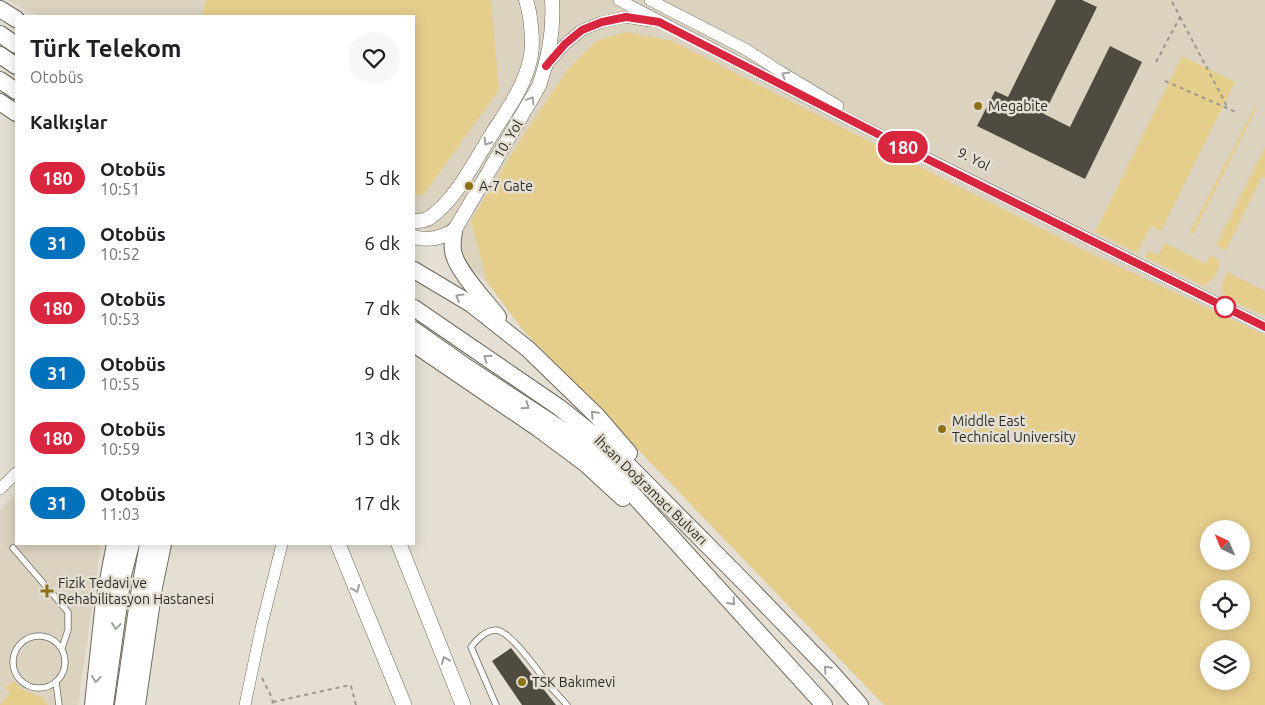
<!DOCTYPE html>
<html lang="tr">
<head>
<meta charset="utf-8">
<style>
	:root { --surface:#fff; --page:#f6f6f6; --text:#202124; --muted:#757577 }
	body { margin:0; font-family:Ubuntu,sans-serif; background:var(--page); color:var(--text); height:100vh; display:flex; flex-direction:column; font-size:19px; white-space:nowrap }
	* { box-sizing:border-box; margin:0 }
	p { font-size:16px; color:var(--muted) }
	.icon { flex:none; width:28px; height:28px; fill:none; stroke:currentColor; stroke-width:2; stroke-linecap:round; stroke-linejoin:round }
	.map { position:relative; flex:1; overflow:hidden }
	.drawer { position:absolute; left:15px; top:15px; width:400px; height:530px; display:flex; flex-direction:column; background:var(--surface); border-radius:0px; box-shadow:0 2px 12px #0003 }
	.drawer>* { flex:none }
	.badge { padding:0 10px; border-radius:16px; font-size:18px; line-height:32px }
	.needle { width:32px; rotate:316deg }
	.fabs { position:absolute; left:1200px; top:520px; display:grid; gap:10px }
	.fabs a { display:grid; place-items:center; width:50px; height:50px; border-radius:50%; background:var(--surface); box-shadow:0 2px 12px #0003; font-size:25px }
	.map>.badge { position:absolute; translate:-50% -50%; box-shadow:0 0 0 2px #fff }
	h2 { padding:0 15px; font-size:19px; line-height:45px }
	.round { display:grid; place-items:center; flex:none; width:52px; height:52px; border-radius:26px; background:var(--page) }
	.overview { display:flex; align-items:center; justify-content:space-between; height:85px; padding:0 15px }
	h1 { font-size:24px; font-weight:700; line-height:38px }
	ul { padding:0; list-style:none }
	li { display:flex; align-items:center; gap:15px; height:65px; padding:0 15px }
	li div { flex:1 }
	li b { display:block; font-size:19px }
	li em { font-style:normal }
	li .badge { min-width:55px; font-weight:700; text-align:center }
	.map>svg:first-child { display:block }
</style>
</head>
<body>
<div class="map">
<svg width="1265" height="705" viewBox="0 0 1265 705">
	<rect width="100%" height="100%" fill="#e4dfd2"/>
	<g fill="#dbd3c0" fill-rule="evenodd">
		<path d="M7,0H1265V705H884L523,330L487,282L414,220V16H39ZM1209,529H1241V561H1209ZM1209,589H1241V621H1209ZM1209,649H1241V681H1209Z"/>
		<polygon points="16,493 16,544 101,544 78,705 0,705 0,510"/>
	</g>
	<g fill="#e5cd8c" fill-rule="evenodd">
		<polygon points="206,0 491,0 499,90 424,194 414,196 414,16 202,16"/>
		<path d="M626,32L672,41L1086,251L1265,335V705H884L523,330L487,282L471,220L523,136L568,69L596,41ZM1209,529H1241V561H1209ZM1209,589H1241V621H1209ZM1209,649H1241V681H1209Z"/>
		<polygon points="1182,56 1235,82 1161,231 1151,226 1137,253 1095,232"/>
		<polygon points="1255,106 1257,107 1193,234 1190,232"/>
		<polygon points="1265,147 1265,178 1262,176 1226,250 1216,245"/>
		<path d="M1165,243L1206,264L1211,255L1219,260C1220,271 1213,282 1203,286L1145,257L1148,251L1158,255Z"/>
		<polygon points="1227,272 1265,291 1265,316 1231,300 1223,293 1221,286"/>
		<polygon points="13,681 24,691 42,697 48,705 0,705 10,693 5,688"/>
	</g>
	<g fill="#4f4b41">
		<polygon points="1056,0 1082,0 1097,7 1044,114 1070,127 1110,46 1142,62 1085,179 977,126 995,91 1008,97"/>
		<polygon points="511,648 556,705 522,705 492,661"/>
	</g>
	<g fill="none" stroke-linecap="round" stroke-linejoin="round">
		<g stroke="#6d695e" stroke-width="7">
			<g id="service">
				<polyline points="13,548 68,612 68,630 62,648"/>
				<circle cx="39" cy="662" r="26"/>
				<polyline points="56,682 59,705"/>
				<path d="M496,705L471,647C476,640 486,630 496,630C511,631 539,673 549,685C555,692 561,698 567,705"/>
			</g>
		</g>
		<g stroke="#6d695e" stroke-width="12">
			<g id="minor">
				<polyline points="619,0 840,115 1265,327"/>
				<polyline points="650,0 745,49 781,72 838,106"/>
				<polyline points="546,66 565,44 582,30 602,22 626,17 650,21"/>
				<polyline points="0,489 16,473"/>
				<polyline points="245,705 262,624 282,544"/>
			</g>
		</g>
		<g stroke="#6d695e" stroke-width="15">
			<g id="tertiary">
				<path d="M414,221C421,221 426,221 432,216C457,197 473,164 490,137C505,113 524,88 530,60C534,45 531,15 526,0"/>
				<path d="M414,237C429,241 440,238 454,231L539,86C549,58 554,30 552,0"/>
			</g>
		</g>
		<g stroke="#6d695e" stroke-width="16">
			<g id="secondary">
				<polyline points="338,544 404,705"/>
				<polyline points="399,544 463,705"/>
			</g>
		</g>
		<g stroke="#6d695e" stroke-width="18">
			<g id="primary">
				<polyline points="0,9 16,19"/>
				<polyline points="0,34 16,45"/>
				<polyline points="0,55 16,66"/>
				<polyline points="0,80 16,91"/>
				<polyline points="0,102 16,113"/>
				<path d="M454,231C453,239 451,247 454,255C459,273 486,301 498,317"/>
				<polyline points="414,270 471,304 528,349 597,416 629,453"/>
				<polyline points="414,308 560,408 615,452 743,581 830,671 860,705"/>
				<polyline points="414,330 468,368 573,437 608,467 824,705"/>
				<polyline points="414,344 539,429 586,464 623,498"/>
				<polyline points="93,705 104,601 115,544"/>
				<polyline points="105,705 123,575 131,544"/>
				<polyline points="123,705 140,588 148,544"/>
				<polyline points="137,705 154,587 163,544"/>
			</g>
		</g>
		<g stroke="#9b978e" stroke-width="2" stroke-dasharray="4 4" stroke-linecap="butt">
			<polyline points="1180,17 1228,108"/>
			<polyline points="1156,62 1180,17 1171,0"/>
			<polyline points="1165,81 1236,112"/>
			<polyline points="262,678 272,698 273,705"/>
			<polyline points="273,702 350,685 351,686 356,705"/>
		</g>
		<use href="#service" stroke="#fff" stroke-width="5.5"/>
		<use href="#minor" stroke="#fff" stroke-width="11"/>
		<use href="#tertiary" stroke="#fff" stroke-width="14"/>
		<use href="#secondary" stroke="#fff" stroke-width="15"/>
		<use href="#primary" stroke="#fff" stroke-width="16"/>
	</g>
	<defs><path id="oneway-chevron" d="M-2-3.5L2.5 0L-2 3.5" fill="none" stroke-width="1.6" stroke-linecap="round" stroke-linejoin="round" transform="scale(1.25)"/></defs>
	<g stroke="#a0a09e">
		<use href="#oneway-chevron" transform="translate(785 75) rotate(-149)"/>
		<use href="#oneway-chevron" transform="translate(531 100) rotate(-59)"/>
		<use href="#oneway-chevron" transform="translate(487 142) rotate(122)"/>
		<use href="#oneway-chevron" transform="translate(459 297) rotate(-149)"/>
		<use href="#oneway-chevron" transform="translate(487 358) rotate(-146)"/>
		<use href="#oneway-chevron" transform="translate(526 406) rotate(34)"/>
		<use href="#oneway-chevron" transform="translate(594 414) rotate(-134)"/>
		<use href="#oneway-chevron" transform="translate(356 589) rotate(68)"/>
		<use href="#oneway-chevron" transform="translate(732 602) rotate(48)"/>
		<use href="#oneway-chevron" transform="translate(116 626) rotate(97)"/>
		<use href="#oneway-chevron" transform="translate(445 660) rotate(-112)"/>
		<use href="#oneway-chevron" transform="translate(827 669) rotate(-133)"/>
		<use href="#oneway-chevron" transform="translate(96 679) rotate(96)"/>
	</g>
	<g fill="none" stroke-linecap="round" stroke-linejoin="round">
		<g stroke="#fff" stroke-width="11">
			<polyline id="line" points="546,66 565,44 582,30 602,22 626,17 659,22 907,149 1265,327"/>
		</g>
		<use href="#line" stroke="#d7263d" stroke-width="8"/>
	</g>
	<g fill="#8d7114" stroke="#e4dfd2" stroke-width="2">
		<circle cx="978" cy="106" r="5"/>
		<circle cx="469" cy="186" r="5"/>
		<circle cx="942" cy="429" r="5"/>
		<path d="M44.5 583.5h5v5h5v5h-5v5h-5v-5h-5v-5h5z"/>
		<circle cx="522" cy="682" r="5"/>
	</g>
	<circle fill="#fff" stroke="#d7263d" stroke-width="2.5" cx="1225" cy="307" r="10"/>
	<g text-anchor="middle" stroke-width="5" stroke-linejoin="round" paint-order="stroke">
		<g font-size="14" fill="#2d2b27" stroke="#e4dfd2" text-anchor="start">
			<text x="988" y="111">Megabite</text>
			<text x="479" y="191">A-7 Gate</text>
			<text x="952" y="426">Middle East<tspan x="952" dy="16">Technical University</tspan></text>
			<text x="58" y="588">Fizik Tedavi ve<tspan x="58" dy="16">Rehabilitasyon Hastanesi</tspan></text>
			<text x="532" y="687">TSK Bakımevi</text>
		</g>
		<g font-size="14" fill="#2d2b27" stroke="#e4dfd2">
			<text transform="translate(508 139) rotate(-59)" y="5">10. Yol</text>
			<text transform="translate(974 159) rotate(27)" y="5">9. Yol</text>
			<text transform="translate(651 490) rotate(44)" y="5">İhsan Doğramacı Bulvarı</text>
		</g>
	</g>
</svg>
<div class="fabs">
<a><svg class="needle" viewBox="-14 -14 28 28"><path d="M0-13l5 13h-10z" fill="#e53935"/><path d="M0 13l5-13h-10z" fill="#757577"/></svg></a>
<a><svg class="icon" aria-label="locate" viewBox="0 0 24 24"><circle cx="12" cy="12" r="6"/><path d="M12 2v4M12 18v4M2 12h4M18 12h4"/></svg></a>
<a><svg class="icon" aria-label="layers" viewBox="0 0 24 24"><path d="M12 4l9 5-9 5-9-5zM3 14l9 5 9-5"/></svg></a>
</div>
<b class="badge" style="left:903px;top:147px;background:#d7263d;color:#fff">180</b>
<section class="drawer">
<div class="overview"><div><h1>Türk Telekom</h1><p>Otobüs</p></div><a class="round"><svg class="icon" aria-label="heart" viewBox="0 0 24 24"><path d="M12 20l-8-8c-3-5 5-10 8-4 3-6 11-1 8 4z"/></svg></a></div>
<h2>Kalkışlar</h2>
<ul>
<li><span class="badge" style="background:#d7263d;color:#fff">180</span><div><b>Otobüs</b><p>10:51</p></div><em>5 dk</em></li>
<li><span class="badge" style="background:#0072bc;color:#fff">31</span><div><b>Otobüs</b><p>10:52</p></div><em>6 dk</em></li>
<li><span class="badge" style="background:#d7263d;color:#fff">180</span><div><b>Otobüs</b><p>10:53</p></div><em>7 dk</em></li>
<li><span class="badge" style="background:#0072bc;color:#fff">31</span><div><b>Otobüs</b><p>10:55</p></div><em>9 dk</em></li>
<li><span class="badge" style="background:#d7263d;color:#fff">180</span><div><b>Otobüs</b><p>10:59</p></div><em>13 dk</em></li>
<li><span class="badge" style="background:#0072bc;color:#fff">31</span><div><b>Otobüs</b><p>11:03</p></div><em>17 dk</em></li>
</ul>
</section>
</div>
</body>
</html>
